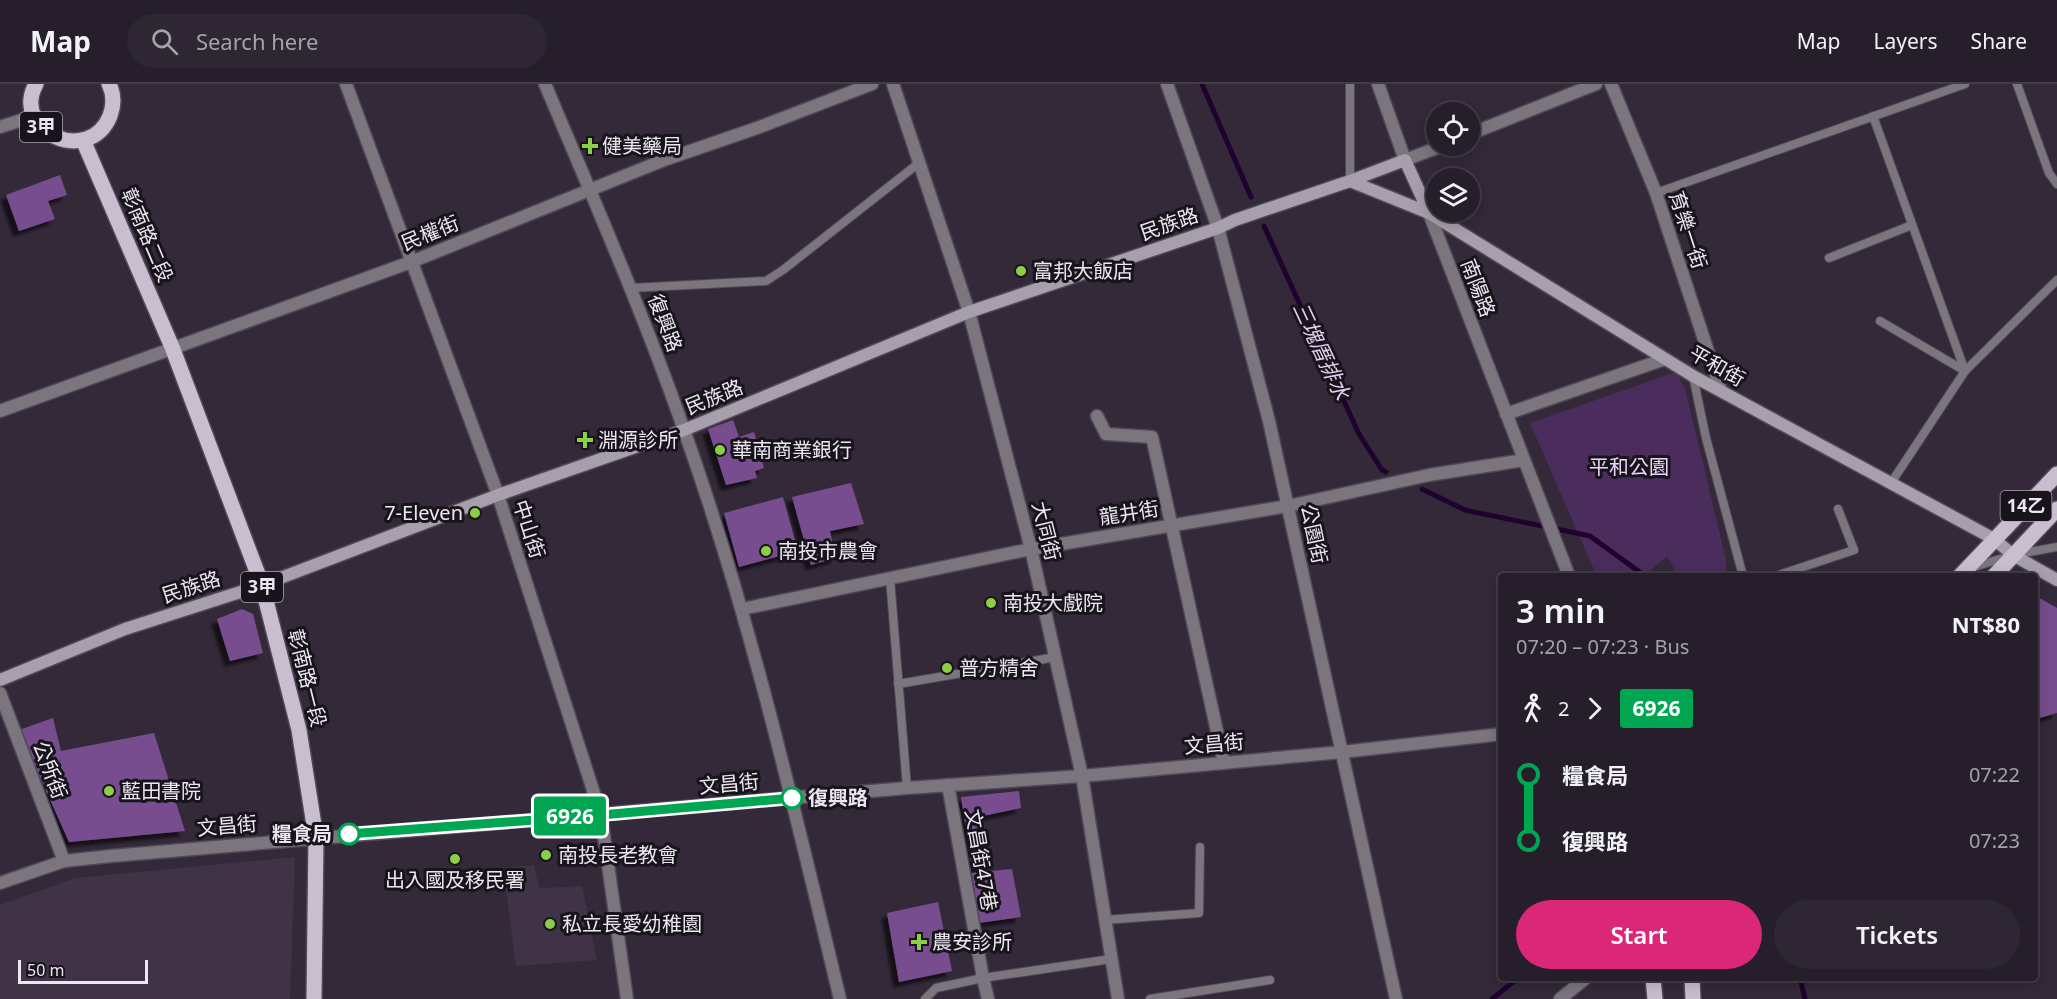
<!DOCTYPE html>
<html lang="en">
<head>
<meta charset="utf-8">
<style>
	:root { --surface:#261f2b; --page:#2e2733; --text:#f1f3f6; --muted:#a4a2a9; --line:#423d47; --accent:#db2777 }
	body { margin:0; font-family:"Noto Sans","Noto Sans TC",sans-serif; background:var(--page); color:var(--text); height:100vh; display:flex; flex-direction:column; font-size:22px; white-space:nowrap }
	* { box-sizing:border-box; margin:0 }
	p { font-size:20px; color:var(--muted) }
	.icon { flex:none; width:33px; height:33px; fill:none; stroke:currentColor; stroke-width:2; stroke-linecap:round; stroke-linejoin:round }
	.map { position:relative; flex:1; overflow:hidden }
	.panel { position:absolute; left:1498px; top:489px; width:540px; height:408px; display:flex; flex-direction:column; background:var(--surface); border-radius:6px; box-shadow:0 3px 15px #0003,0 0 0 2px var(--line) }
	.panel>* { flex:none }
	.badge { padding:0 12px; border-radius:4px; font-size:21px; line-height:39px }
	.controls { position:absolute; left:1426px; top:18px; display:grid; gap:12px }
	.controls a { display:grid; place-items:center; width:54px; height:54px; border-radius:50%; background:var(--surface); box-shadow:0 3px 15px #0003,0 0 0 2px var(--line); font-size:30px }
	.scale { position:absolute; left:18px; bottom:15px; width:130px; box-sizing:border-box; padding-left:6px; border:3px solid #ece6f0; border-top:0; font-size:16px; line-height:21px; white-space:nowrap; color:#ece6f0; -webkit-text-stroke:4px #18141b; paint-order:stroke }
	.map>.badge { position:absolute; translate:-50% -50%; box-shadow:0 0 0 3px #fff }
	.legs { display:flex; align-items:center; gap:9px; height:66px; padding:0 18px; font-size:20px }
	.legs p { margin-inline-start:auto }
	.head { display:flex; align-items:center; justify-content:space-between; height:102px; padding:0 18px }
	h1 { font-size:33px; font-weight:600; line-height:45px }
	.primary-button { display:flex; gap:12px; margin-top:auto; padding:12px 18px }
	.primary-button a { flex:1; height:69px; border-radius:36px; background:var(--accent); color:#fff; font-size:24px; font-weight:600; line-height:69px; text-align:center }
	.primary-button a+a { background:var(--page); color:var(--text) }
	ul { padding:0 18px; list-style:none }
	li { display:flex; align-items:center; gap:21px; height:66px; font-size:22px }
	li i { display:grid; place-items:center; width:9px; height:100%; margin:0 8px; background:currentColor }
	li i::after { content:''; width:15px; height:15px; margin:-8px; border:4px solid; border-radius:50%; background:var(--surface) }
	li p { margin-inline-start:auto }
	li:first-child i { background:linear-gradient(#0000 50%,currentColor 0) }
	li:last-child i { background:linear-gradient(currentColor 50%,#0000 0) }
	header { display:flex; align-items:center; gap:36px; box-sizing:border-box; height:84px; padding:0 30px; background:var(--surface); border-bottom:2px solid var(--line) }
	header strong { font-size:28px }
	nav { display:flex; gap:33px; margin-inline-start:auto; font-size:21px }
	.search { width:420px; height:54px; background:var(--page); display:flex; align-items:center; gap:15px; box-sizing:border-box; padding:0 21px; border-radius:33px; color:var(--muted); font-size:22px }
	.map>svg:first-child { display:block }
</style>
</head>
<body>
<header>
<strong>Map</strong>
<div class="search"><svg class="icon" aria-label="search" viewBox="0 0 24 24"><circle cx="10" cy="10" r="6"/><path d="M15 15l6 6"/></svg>Search here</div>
<nav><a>Map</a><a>Layers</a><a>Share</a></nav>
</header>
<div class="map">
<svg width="2057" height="915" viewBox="0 0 2057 915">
	<defs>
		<filter id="shadow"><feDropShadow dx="-5.5" dy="5.5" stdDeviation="1.5" flood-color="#0009"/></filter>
	</defs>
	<rect width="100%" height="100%" fill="#332939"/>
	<g fill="#403347">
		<polygon points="295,773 290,915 0,915 0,821 75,794"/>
		<polygon points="534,781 539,804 582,802 597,876 516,882 503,784"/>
	</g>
	<polygon fill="#4b2d5d" points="1676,288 1685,304 1726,476 1726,492 1678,492 1667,472 1644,492 1607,492 1595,488 1530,339"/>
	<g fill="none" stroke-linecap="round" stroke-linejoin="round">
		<g stroke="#20022e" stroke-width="5">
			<polyline points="1202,0 1251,113"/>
			<polyline points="1264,142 1359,350 1382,386 1386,388"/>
			<polyline points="1422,405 1465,426 1590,452 1645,492"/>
			<polyline points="1800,894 1805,915"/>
			<polyline points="1492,915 1518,894"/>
		</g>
	</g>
	<g fill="#774e8f" filter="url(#shadow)">
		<polygon points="60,91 67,111 48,117 55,135 19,147 6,111"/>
		<polygon points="733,336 739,353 754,348 764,384 755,387 757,394 726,401 708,345"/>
		<polygon points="851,399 864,440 830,447 836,474 811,481 792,413"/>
		<polygon points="783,413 798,467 739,483 724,429"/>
		<polygon points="2036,512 2057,524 2057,629 2036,635"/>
		<polygon points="242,525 253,530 263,569 230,577 217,535"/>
		<polygon points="53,634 61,667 154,649 185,747 69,758 19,646"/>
		<polygon points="1019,707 1021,724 983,732 990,782 972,785 961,713"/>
		<polygon points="1012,785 1021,833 979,839 972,789"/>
		<polygon points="938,818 952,887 899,898 887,829"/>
	</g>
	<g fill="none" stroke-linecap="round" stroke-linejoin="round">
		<g stroke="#514756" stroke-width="10">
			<g id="service">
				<polyline points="2017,0 2049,89 2057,100"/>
				<polyline points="1873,32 1965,287 1880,237"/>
				<polyline points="1350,97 1350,0"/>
				<polyline points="1656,109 1965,0"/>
				<polyline points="1829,174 1912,141"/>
				<polyline points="631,204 766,197 783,186 919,79"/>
				<polyline points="1693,292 1706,354 1743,492"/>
				<polyline points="1891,399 1965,287 2057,196"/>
				<polyline points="1974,483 2013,471 2057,463"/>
				<polyline points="1776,492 1854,466 1838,425"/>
				<polyline points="890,494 907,704"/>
				<polyline points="898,600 1056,573"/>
				<polyline points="1104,836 1199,829 1200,763"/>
				<polyline points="925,915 936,904 983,894 1111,875"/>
				<polyline points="1150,915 1270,896"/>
			</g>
		</g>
		<g stroke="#514756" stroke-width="15">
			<g id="minor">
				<polyline points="346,0 498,411 601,731 627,915"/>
				<path d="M545,0C593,114 643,228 684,346C750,531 794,724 840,915"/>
				<polyline points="893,0 969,228 1031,465 1082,692 1118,915"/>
				<polyline points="1167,0 1218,144 1269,337 1396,915"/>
				<polyline points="1378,0 1405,76 1442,62"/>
				<polyline points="1611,0 1656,109 1721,307"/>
				<polyline points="0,43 34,32"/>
				<polyline points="1470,50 1596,0"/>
				<polyline points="1429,129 1569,492"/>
				<polyline points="0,327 411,178 664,76 757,44 872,0"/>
				<polyline points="1506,330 1665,275"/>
				<polyline points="1097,332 1106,350 1152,353 1224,679"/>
				<polyline points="742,525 1031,465 1288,422 1429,391 1524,376"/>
				<polyline points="0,609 64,777"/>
				<polyline points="948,701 983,894 988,915"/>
				<polyline points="0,799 64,777 111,772 907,704 1082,692 1342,668 1502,650"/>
				<polyline points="1560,915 1586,894"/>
			</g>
		</g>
		<g stroke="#514756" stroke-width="15">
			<g id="secondary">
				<polyline points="1350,97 1429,129 1693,292 1994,455 2013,471 2057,496"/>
				<polyline points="0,596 125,545 262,501 498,411 684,346 969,228 1218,144 1235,136 1350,97 1405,76 1429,129"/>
			</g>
		</g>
		<g stroke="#514756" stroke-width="18">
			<g id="primary">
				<path d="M36,0C10,47 89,83 110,32C114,21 114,10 109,0"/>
				<polyline points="83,56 172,263 262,501 299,646 316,754 314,915"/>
				<polyline points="1960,492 2057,390"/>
				<polyline points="1994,492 2057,425"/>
				<polyline points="1653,894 1655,915"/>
				<polyline points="1692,894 1693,915"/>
			</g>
		</g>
		<use href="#service" stroke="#7b767e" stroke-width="8"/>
		<use href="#minor" stroke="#7b767e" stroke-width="12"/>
		<use href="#secondary" stroke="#a79fac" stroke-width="12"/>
		<use href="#primary" stroke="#c9becf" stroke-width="15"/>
	</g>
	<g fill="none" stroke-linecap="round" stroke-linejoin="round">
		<g stroke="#fff" stroke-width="14">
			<polyline id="line-1" points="349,750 601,731 792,714"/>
		</g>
		<use href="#line-1" stroke="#00a651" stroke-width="9"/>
	</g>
	<g fill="#8cce46" stroke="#18141b" stroke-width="2">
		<path d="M587 53h6v6h6v6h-6v6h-6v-6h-6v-6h6z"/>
		<circle cx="1021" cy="187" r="6"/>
		<path d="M582 347h6v6h6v6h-6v6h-6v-6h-6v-6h6z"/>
		<circle cx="720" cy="366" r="6"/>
		<circle cx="475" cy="429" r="6"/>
		<circle cx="766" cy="467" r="6"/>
		<circle cx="991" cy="519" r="6"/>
		<circle cx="947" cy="584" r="6"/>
		<circle cx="109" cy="707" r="6"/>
		<circle cx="546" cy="771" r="6"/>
		<circle cx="455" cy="775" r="6"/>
		<circle cx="550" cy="840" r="6"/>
		<path d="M916 849h6v6h6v6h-6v6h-6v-6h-6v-6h6z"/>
	</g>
	<g fill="#fff" stroke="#00a651" stroke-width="3">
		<circle cx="792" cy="714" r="10"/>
		<circle cx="349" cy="750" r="10"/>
	</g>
	<g text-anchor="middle" stroke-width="6" stroke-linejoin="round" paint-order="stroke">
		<g fill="#18141b" stroke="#aca7b0" stroke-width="1.5">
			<rect x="20" y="28" width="42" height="30" rx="4.5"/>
			<rect x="2000.5" y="407" width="51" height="30" rx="4.5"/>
			<rect x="241" y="488" width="42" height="30" rx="4.5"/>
		</g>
		<g font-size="18" font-weight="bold" fill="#ece6f0">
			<text x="41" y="49">3甲</text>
			<text x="2026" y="428">14乙</text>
			<text x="262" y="509">3甲</text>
		</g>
		<g font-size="20" fill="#ece6f0" stroke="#18141b" text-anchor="start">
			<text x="602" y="69">健美藥局</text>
			<text x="1033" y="194">富邦大飯店</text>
			<text x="598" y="363">淵源診所</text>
			<text x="732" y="373">華南商業銀行</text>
			<text x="463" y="436" text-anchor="end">7-Eleven</text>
			<text x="778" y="474">南投市農會</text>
			<text x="1003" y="526">南投大戲院</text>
			<text x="959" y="591">普方精舍</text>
			<text x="121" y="714">藍田書院</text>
			<text x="558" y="778">南投長老教會</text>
			<text x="455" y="803" text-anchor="middle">出入國及移民署</text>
			<text x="562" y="847">私立長愛幼稚園</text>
			<text x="932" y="865">農安診所</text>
		</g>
		<g font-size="20" fill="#ece6f0" stroke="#18141b">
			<text transform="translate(1169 140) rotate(-19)" y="7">民族路</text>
			<text transform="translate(1688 146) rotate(72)" y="7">育樂一街</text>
			<text transform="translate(430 149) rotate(-22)" y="7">民權街</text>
			<text transform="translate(147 151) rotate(67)" y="7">彰南路二段</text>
			<text transform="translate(1478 204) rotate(69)" y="7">南陽路</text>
			<text transform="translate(665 239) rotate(69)" y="7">復興路</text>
			<text transform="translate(1717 282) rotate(30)" y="7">平和街</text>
			<text transform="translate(714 313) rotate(-22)" y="7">民族路</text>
			<text transform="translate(1129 429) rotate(-9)" y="7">龍井街</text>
			<text transform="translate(529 445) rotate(72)" y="7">中山街</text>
			<text transform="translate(1046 447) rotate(76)" y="7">大同街</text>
			<text transform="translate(1314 450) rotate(78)" y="7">公園街</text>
			<text transform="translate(191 503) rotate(-18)" y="7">民族路</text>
			<text transform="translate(307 594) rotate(76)" y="7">彰南路一段</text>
			<text transform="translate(1214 660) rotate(-5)" y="7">文昌街</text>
			<text transform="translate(50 686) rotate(69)" y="7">公所街</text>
			<text transform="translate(729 700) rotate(-5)" y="7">文昌街</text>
			<text transform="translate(227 742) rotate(-5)" y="7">文昌街</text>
			<text transform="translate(981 776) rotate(80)" y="7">文昌街47巷</text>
		</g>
		<g font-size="20" fill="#ebd5fb" stroke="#18141b">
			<text x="1629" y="390">平和公園</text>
		</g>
		<g font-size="20" font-weight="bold" fill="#ece6f0" stroke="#18141b" text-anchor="start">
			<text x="808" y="721">復興路</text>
			<text x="332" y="757" text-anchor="end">糧食局</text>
		</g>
		<g font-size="21" font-style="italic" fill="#e3cdf2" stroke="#18141b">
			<text transform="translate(1321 267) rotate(65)" y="7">三塊厝排水</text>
		</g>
	</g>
</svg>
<div class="controls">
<a><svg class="icon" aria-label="locate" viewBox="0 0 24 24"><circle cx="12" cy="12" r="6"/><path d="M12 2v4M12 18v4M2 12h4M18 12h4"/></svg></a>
<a><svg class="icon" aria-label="layers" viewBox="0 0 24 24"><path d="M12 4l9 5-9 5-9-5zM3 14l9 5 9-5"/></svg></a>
</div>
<div class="scale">50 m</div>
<b class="badge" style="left:570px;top:732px;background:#00a651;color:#fff">6926</b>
<section class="panel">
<div class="head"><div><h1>3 min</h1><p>07:20 – 07:23 · Bus</p></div><b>NT$80</b></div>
<div class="legs"><svg class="icon" aria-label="walk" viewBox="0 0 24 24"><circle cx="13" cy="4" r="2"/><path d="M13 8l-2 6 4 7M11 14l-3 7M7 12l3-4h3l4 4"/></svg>2<svg class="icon" aria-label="forward" viewBox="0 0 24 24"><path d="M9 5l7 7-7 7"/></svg><b class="badge" style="background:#00a651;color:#fff">6926</b></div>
<ul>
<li><i style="color:#00a651"></i><b>糧食局</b><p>07:22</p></li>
<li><i style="color:#00a651"></i><b>復興路</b><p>07:23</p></li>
</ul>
<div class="primary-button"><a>Start</a><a>Tickets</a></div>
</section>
</div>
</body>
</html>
